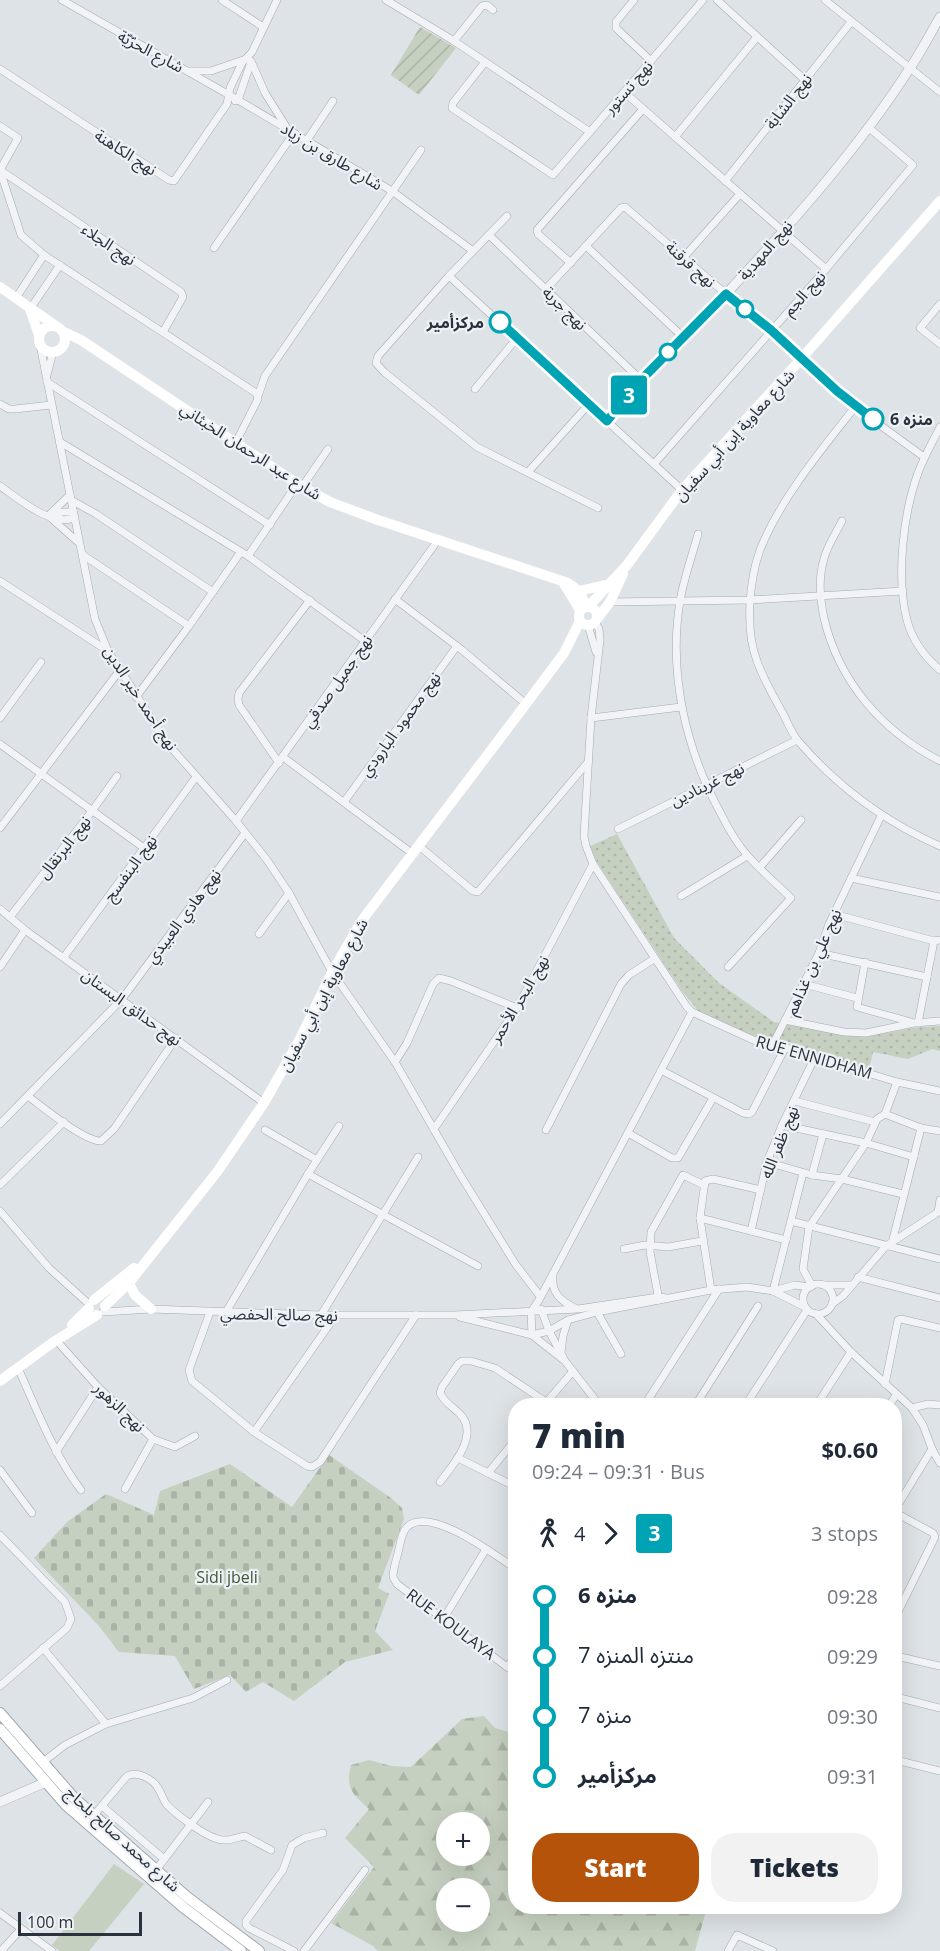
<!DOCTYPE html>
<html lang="en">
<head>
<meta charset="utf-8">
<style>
	:root { --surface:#fff; --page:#f2f2f3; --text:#1f2937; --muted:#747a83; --accent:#b45309 }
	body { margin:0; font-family:"Open Sans","Noto Sans Arabic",sans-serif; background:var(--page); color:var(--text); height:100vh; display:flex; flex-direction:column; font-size:22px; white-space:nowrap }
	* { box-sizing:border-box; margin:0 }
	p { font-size:20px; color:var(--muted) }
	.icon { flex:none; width:33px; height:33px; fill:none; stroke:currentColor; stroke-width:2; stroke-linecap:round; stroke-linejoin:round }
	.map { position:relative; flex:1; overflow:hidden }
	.details { position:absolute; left:508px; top:1398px; width:394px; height:516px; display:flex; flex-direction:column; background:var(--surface); border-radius:24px; box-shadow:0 6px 24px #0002 }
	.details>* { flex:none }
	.badge { padding:0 12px; border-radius:4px; font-size:21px; line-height:39px }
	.fabs { position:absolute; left:436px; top:1812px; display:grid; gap:12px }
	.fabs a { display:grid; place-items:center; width:54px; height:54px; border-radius:50%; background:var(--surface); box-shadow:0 6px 24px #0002; font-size:30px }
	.scale { position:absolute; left:18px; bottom:15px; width:124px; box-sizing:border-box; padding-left:6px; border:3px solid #29323d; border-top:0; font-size:16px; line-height:21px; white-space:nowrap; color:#29323d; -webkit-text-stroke:4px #eef1f5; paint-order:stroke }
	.map>.badge { position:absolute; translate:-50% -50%; box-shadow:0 0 0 3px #fff }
	.legs { display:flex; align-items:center; gap:9px; height:66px; padding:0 24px; font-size:20px }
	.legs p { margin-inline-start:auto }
	.summary { display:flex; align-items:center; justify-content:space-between; height:102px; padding:0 24px }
	h1 { font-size:33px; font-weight:800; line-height:45px }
	.cta { display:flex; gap:12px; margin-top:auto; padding:12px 24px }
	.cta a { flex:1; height:69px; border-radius:24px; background:var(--accent); color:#fff; font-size:24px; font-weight:800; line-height:69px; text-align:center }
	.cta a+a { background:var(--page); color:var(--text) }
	ul { padding:0 24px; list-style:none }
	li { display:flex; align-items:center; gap:21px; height:60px; font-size:22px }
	li i { display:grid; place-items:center; width:9px; height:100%; margin:0 8px; background:currentColor }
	li i::after { content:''; width:15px; height:15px; margin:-8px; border:4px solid; border-radius:50%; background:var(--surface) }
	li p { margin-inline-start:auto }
	li:first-child i { background:linear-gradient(#0000 50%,currentColor 0) }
	li:last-child i { background:linear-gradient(currentColor 50%,#0000 0) }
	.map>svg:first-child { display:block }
</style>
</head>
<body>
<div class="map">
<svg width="940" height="1951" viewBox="0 0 940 1951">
	<defs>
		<pattern id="grass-dots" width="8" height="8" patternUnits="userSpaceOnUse" patternTransform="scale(1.5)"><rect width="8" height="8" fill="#c6d0c0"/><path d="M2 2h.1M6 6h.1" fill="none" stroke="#aab3a6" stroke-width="1.8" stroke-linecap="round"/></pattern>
		<pattern id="forest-firs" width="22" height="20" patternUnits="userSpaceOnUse" patternTransform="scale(1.5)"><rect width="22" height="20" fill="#c6d0c0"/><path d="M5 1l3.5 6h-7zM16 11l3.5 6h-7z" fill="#aab3a6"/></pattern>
		<pattern id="cemetery-stones" width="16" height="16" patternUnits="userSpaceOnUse" patternTransform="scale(1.5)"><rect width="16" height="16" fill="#c6d0c0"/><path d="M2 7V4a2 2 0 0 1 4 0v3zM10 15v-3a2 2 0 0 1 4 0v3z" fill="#aab3a6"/></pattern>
		<pattern id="garden-furrows" width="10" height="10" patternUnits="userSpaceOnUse" patternTransform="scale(1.5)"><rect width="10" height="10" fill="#c6d0c0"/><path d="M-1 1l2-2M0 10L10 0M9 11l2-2" fill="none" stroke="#aab3a6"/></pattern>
	</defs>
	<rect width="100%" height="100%" fill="#dee3e7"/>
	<polygon fill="url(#grass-dots)" points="617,834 674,938 719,983 774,1022 865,1037 919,1027 940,1026 940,1051 932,1049 908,1059 873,1052 869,1069 816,1055 790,1042 773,1044 700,1013 682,991 597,862 590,846"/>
	<path fill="url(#forest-firs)" fill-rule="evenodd" d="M484,1716L495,1728L516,1734V1906L707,1907L695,1951H378L373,1946L331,1923L374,1867L345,1838L369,1809C353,1794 345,1789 351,1765L369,1760L391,1766L411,1767L462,1719ZM447,1822H480V1856H447ZM447,1888H480V1922H447Z"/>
	<polygon fill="url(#cemetery-stones)" points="329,1455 391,1498 402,1508 404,1519 378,1588 389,1594 375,1631 393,1650 345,1662 294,1701 263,1682 246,1692 230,1675 194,1689 175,1656 119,1652 98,1625 34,1558 67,1522 106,1494 154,1515 160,1491 230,1464 292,1507"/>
	<polygon fill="url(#garden-furrows)" points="420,27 456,48 419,95 391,75"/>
	<polygon fill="#c6d0c0" points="114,1864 144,1884 89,1951 60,1951 52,1945"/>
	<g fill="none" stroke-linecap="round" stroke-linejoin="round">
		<g stroke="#a4aab1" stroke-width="8">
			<g id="minor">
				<polyline points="62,0 238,100 392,191 473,251"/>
				<polyline points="222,0 263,27"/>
				<polyline points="386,0 454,41 590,132"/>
				<polyline points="634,0 616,22 616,28 651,61"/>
				<polyline points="717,0 805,80"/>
				<polyline points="825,0 940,92"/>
				<polyline points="454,41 482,6 487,5 493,10"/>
				<polyline points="485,62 453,103 452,108 553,175 703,0"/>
				<polyline points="0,69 169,180 174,181 227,104 230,88 242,63 252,52 277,0"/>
				<polyline points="188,71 211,71 246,59 251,61 265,93 287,128"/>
				<polyline points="624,92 826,269"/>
				<polyline points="235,101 238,100 251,62"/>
				<polyline points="0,126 18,138 0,170 21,235 44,255 256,393 258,399 236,442"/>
				<polyline points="675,137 757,37"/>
				<polyline points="307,140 333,101"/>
				<polyline points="0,170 181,292 183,297 163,332"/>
				<polyline points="725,181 851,22"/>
				<polyline points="507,216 449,276 378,356 376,363 384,372 477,447 598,508"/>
				<polyline points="489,235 641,380"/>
				<polyline points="586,246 683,337"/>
				<polyline points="214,248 294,133"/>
				<polyline points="683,258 740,194"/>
				<polyline points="571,263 538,234 537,230 643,109"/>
				<polyline points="449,276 682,490"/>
				<polyline points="546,289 621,208 625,207 726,294 641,380 607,421"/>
				<polyline points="16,298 44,255"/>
				<polyline points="940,304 920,328 940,344"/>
				<polyline points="30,309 60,265"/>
				<polyline points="40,345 95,619 108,651 167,743 236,821 267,860 289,893 332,972 395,1062 459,1173 516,1265 540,1296"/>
				<polyline points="801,359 855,407 924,457"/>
				<polyline points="47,375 53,352"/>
				<polyline points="47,382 270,525"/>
				<polyline points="475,389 517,338"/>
				<polyline points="258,396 265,376 421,150"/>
				<polyline points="0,404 9,409 15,409 51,405"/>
				<path d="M855,407C822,449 780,499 760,550C749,581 745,630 757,661C763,678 772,694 781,710C787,720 791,733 799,742C838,787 885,822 940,846"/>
				<path d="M940,427C932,443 924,457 918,473C903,514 896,578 907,620C912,640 925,657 940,670"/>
				<polyline points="60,442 248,556 365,641"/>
				<polyline points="654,464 826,269 913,165 868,127"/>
				<polyline points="529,471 589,404"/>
				<path d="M0,486C19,499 51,527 74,518"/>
				<polyline points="302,487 328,449"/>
				<polyline points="71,500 96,514 213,592"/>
				<polyline points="51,514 63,512 73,512"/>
				<polyline points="49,515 70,495"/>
				<polyline points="52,519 78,542"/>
				<path d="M842,521C836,533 827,546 824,559C818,579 820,598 824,618C839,682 882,731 940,761"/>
				<path d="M698,534C692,556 684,578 680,601C668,674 686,750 721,814C728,828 737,844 748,856C761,871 777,884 791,898L728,967"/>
				<polyline points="83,555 189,626"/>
				<polyline points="248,556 297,484"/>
				<polyline points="0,581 108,651"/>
				<polyline points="395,599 462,650 526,704"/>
				<polyline points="610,602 749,600 903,591"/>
				<polyline points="595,622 599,629 600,640 591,718 584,836 586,846 593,864 687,1007 692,1012 771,1048 795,1049 815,1057 897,1082 940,1091"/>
				<polyline points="588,625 596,652"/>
				<polyline points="136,697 189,626 240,553"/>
				<polyline points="0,718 41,662"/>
				<polyline points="591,718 681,707"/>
				<polyline points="0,744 144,848"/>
				<polyline points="283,757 413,854"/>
				<polyline points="279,763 239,705 238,699 239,693 310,600"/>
				<polyline points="344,802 457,646"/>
				<polyline points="236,821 438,540"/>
				<polyline points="0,828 120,670"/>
				<polyline points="618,829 797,740"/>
				<polyline points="419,846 473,891 478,892 588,762"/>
				<polyline points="760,867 801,820"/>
				<polyline points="851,878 940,897"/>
				<polyline points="681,896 747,856"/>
				<polyline points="0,909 25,930 264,1103"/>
				<polyline points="834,914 934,941 940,940"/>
				<polyline points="10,917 92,811 117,776"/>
				<polyline points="259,934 289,893"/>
				<polyline points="819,953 927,977"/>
				<polyline points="64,957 196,777"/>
				<polyline points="865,962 857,1007 911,1022"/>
				<polyline points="0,967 25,930"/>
				<polyline points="804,984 857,998"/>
				<polyline points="785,1020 844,1032 866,1033 914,1023 940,1021"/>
				<polyline points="918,1023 934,941"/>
				<polyline points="771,1048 819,953 829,924 881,816"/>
				<polyline points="395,1062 407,1043 433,984 439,978 451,981 517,1008"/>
				<polyline points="661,1070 743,1113 749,1114 752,1112 784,1050"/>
				<path d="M29,1097C44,1108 84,1141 101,1141L114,1129L176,1038"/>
				<polyline points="795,1101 875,1122"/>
				<polyline points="885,1114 921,1128 940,1131"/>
				<polyline points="0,1124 122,999 245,833"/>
				<polyline points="782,1125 866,1143 914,1157"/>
				<polyline points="434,1129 517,1008 593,864"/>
				<polyline points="265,1130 317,1160"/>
				<polyline points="546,1130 621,984 629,975 654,959"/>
				<polyline points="628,1133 672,1158 678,1158 713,1098"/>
				<polyline points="767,1162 812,1175 842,1179 903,1194"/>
				<polyline points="308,1174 478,1266"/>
				<polyline points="812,1175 823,1134"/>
				<polyline points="0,1185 64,1122"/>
				<polyline points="0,1211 49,1268 90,1305"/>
				<polyline points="938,1212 940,1200"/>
				<polyline points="700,1218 786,1240"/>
				<polyline points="791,1221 940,1259"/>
				<polyline points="751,1231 767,1162 782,1125 815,1057"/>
				<polyline points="893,1239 921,1128"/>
				<polyline points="624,1249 645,1245 668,1247 702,1241"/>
				<path d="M553,1276C551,1293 561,1301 575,1308"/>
				<polyline points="858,1277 940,1298"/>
				<circle cx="818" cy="1299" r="15"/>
				<polyline points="824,1285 851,1285"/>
				<polyline points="812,1286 803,1269 809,1227 866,1143 877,1119 885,1114 897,1082"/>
				<polyline points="711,1290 700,1218 705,1181 713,1179 761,1190"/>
				<polyline points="773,1291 803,1173"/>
				<polyline points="773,1291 795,1285 810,1287"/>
				<polyline points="659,1300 650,1252 651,1232 683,1175 704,1185"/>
				<polyline points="832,1304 843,1296 886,1246 940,1211"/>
				<polyline points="541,1309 549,1331 564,1359"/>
				<polyline points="103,1312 151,1309 321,1315 455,1315 578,1309 658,1297 667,1298"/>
				<polyline points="210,1312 189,1370 192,1381 254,1432 307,1466 312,1467 320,1462 416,1315"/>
				<polyline points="226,1312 308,1174 339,1126"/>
				<polyline points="597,1312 621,1354"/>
				<polyline points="816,1314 851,1352 912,1408 923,1425 932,1449 940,1463"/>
				<polyline points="321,1315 418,1157"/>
				<polyline points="460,1317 532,1335 549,1331 568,1320 597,1312 711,1290 747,1287 773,1291 805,1307"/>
				<polyline points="56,1340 98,1387 153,1439 175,1447 195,1436"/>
				<polyline points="561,1353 563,1336 568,1320"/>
				<path d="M18,1368C37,1410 53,1453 81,1490"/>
				<polyline points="885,1384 898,1320 901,1319 940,1328"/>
				<polyline points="545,1404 573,1371"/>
				<polyline points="600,1406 565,1361 532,1335 531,1312 539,1300 692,1012"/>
				<polyline points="644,1406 719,1289"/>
				<polyline points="695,1406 758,1306"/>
				<polyline points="745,1406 807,1310"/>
				<polyline points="816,1406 851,1352"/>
				<polyline points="889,1406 896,1395"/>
				<polyline points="912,1408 928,1404 940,1405"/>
				<polyline points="254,1432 336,1315"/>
				<polyline points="56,1452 98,1387"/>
				<polyline points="458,1458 516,1487"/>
				<polyline points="0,1470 32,1513"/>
				<polyline points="488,1473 516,1439"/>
				<path d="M440,1482C453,1465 480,1435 460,1414C453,1407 444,1402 440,1393L442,1387L458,1364L462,1361H471L495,1368L546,1402"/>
				<polyline points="125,1489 153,1439"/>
				<polyline points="896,1508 932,1449"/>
				<polyline points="896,1513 933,1533 935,1537 896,1616"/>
				<polyline points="0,1535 65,1602 71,1619 67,1628 0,1686"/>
				<path d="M516,1569C496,1556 430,1505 407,1527C401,1533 400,1545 398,1553C396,1561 393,1569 393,1577L397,1584L507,1667L516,1672"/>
				<polyline points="444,1618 486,1549"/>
				<polyline points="43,1648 106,1724 193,1698 227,1680"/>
				<polyline points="896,1656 940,1666"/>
				<polyline points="507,1667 516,1655"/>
				<polyline points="896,1697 940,1708"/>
				<polyline points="896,1760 940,1771"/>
				<polyline points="43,1762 65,1745 106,1724"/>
				<polyline points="102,1806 164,1859"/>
				<path d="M94,1815L127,1776C137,1771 152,1778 158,1788C162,1794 163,1800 167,1805C178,1816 207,1838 222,1840C230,1841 237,1837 245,1836L271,1850"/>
				<polyline points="156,1870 208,1802"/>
				<polyline points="0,1913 52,1951"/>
				<polyline points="1,1951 21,1929"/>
				<polyline points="294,1951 249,1928 246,1925 246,1921 283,1870 292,1845 304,1838 323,1833"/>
				<polyline points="304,1951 365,1870"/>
				<polyline points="728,1951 737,1935 773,1951"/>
			</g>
		</g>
		<g stroke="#a4aab1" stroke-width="10">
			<g id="tertiary">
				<path d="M801,359L771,330L726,294C791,224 858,149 910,68C921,52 930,34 940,17"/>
				<polyline points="0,1802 46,1782"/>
			</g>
		</g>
		<g stroke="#9fa8b2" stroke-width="12">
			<g id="primary">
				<polyline points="0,1713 74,1798 187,1897 259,1951"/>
				<polyline points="0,1729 66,1805 183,1907 241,1951"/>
			</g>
		</g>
		<use href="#minor" stroke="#f1f3f6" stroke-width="7"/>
		<use href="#tertiary" stroke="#f1f3f6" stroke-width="9"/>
		<g stroke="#fff" stroke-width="10">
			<polyline points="0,287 56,326"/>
			<polyline points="30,309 39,335"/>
			<circle cx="52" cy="339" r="13"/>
			<polyline points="64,332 81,340 302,487 330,502 378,520 568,583 579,591 587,607"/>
			<polyline points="564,584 580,610"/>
			<polyline points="579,591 609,584"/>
			<circle cx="588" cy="616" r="9"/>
			<polyline points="588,607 627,565 682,490 801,359 940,201"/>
			<polyline points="597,619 610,602 623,574"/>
			<polyline points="129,1283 135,1295 151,1309"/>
			<polyline points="94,1300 134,1268"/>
			<polyline points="105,1306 129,1283 217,1172 264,1103 300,1039 332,972 363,919 526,704 564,653 580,621"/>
			<polyline points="72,1325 89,1308"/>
			<polyline points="0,1381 52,1343 97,1315"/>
		</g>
		<use href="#primary" stroke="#fff" stroke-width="10"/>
	</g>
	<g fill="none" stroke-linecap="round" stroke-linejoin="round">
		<g stroke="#fff" stroke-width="14">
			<polyline id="line-1" points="500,322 607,421 641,380 726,294 771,330 837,391 873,419"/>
		</g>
		<use href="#line-1" stroke="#00a3b4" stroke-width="9"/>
	</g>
	<g fill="#fff" stroke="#00a3b4" stroke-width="3">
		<circle cx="745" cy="309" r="8"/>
		<circle cx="500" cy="322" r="10"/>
		<circle cx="668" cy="352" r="8"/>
		<circle cx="873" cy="419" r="10"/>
	</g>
	<g text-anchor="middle" stroke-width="4.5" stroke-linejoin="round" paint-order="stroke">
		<g font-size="16" fill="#29323d" stroke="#eef1f5">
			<text transform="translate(151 51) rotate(28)" y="6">شارع الحرّيّة</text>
			<text transform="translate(628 87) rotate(-49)" y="6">نهج تستور</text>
			<text transform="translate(788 101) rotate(-52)" y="6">نهج الشابة</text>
			<text transform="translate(126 152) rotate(33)" y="6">نهج الكاهنة</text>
			<text transform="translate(332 156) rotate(31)" y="6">شارع طارق بن زياد</text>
			<text transform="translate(109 244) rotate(34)" y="6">نهج الجلاء</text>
			<text transform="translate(765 250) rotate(-49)" y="6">نهج المهدية</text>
			<text transform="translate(691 264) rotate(42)" y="6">نهج قرقنة</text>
			<text transform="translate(804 293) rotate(-48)" y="6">نهج الجم</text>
			<text transform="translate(565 308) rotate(44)" y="6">نهج جربة</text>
			<text transform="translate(734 435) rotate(-48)" y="6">شارع معاوية إبن أبي سفيان</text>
			<text transform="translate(251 451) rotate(33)" y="6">شارع عبد الرحمان الخبثاني</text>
			<text transform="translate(337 681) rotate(-55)" y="6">نهج جميل صدقي</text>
			<text transform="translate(141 698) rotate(57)" y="6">نهج أحمد خير الدين</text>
			<text transform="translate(400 724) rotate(-54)" y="6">نهج محمود البارودي</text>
			<text transform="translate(707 784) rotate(-26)" y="6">نهج غرينادين</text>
			<text transform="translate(64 847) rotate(-52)" y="6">نهج البرتقال</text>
			<text transform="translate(130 868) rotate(-54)" y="6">نهج البنفسج</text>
			<text transform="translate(183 916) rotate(-53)" y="6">نهج هادي العبيدي</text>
			<text transform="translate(813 962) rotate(-66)" y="6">نهج علي بن غذاهم</text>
			<text transform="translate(323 995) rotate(-62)" y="6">شارع معاوية إبن أبي سفيان</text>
			<text transform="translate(519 999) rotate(-59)" y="6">نهج البحر الأحمر</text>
			<text transform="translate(132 1007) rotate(36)" y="6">نهج حدائق البستان</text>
			<text transform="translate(814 1057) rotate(16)" y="6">RUE ENNIDHAM</text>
			<text transform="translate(779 1142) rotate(-68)" y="6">نهج ظفر الله</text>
			<text transform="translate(279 1314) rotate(1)" y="6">نهج صالح الحفصي</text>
			<text transform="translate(120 1407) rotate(44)" y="6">نهج الزهور</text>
			<text transform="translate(451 1624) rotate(37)" y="6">RUE KOULAYA</text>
			<text transform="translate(123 1839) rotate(42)" y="6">شارع محمد صالح بلحاج</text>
		</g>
		<g font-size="16" font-weight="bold" fill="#29323d" stroke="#eef1f5" text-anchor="end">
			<text x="484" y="328">مركزأمير</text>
			<text x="890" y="425" text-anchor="start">منزه 6</text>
		</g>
		<g font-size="16" fill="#415837" stroke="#eef1f5">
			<text x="227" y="1583">Sidi jbeli</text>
		</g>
	</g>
</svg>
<div class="fabs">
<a>+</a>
<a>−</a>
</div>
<div class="scale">100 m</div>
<b class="badge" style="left:629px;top:395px;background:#00a3b4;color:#fff">3</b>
<section class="details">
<div class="summary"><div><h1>7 min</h1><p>09:24 – 09:31 · Bus</p></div><b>$0.60</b></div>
<div class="legs"><svg class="icon" aria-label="walk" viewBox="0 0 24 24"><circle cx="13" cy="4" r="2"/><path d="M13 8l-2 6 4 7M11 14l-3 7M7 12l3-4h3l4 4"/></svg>4<svg class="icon" aria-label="forward" viewBox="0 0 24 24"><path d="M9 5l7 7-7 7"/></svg><b class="badge" style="background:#00a3b4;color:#fff">3</b><p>3 stops</p></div>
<ul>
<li><i style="color:#00a3b4"></i><b>منزه 6</b><p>09:28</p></li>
<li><i style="color:#00a3b4"></i><span>منتزه المنزه 7</span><p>09:29</p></li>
<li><i style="color:#00a3b4"></i><span>منزه 7</span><p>09:30</p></li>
<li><i style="color:#00a3b4"></i><b>مركزأمير</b><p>09:31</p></li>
</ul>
<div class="cta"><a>Start</a><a>Tickets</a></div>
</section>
</div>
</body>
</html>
